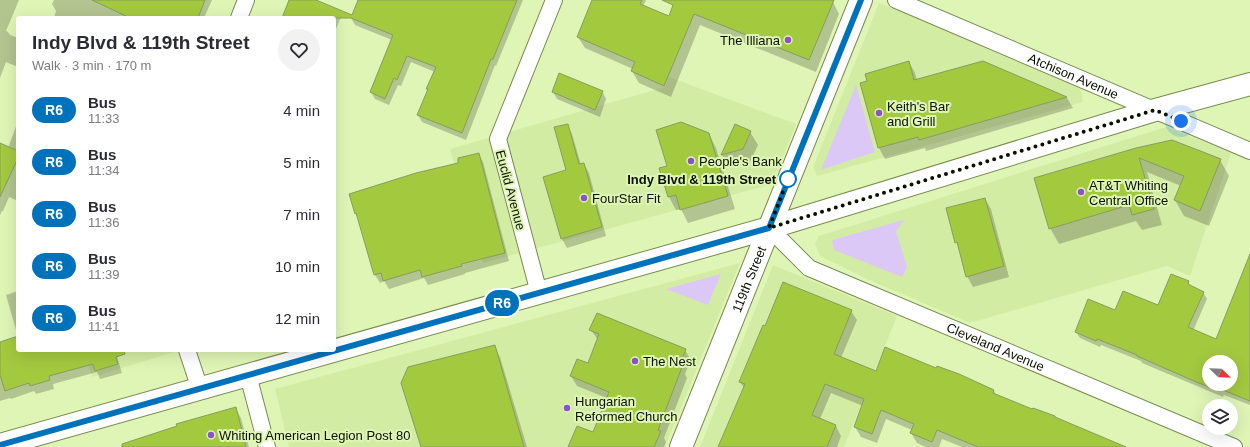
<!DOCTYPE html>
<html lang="en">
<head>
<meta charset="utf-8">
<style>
	:root { --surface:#fff; --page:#f2f2f3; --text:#2b2b33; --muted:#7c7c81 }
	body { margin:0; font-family:Helvetica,sans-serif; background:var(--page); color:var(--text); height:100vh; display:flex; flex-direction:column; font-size:15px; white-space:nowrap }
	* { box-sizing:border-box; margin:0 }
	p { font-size:13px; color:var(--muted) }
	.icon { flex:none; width:22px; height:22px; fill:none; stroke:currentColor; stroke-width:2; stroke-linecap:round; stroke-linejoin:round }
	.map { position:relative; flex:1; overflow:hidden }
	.side { position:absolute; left:16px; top:16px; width:320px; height:336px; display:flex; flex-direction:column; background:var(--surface); border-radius:4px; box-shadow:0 4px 16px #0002 }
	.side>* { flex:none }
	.badge { padding:0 8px; border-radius:13px; font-size:14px; line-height:26px }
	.needle { width:26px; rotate:113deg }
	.tools { position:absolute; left:1202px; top:355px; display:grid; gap:8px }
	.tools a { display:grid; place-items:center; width:36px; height:36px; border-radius:50%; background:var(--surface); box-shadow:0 4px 16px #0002; font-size:20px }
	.you { position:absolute; width:20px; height:20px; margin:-10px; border:3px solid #fff; border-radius:50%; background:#1a73e8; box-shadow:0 0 0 6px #1a73e833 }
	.map>.badge { position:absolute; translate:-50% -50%; box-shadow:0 0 0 2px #fff }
	.round { display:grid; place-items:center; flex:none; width:42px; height:42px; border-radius:21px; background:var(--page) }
	.head { display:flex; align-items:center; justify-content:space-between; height:68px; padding:0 16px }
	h1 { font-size:19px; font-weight:600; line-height:30px }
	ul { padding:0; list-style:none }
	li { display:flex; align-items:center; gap:12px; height:52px; padding:0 16px }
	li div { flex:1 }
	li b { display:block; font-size:15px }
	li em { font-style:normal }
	li .badge { min-width:44px; font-weight:700; text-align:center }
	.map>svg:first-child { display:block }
</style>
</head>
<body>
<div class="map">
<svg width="1250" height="447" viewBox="0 0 1250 447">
	<rect width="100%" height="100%" fill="#dff5b5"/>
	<g fill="#d3eca4">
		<polygon points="879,3 1080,86 1083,102 817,176 813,167"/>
		<polygon points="669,77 796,124 772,184 483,263 450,149 665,87"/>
		<polygon points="1166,127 1231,153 1190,276 1167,266 970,323 869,280 820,256 815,244 819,236"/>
		<polygon points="740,263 665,447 289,447 275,389"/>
		<polygon points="773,265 897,316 844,447 700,447"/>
		<polygon points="85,350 181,350 92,377"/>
	</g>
	<g fill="#dbc8f7">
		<polygon points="856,85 875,152 821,170"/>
		<polygon points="904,220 896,231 907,267 902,277 834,250 832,240"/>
		<polygon points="721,274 708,305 666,289"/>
	</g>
	<g fill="#0003" fill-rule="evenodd">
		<polygon points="0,0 19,0 6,31 8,32 10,35 18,38 18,67 6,62 0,78"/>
		<polygon points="54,0 212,0 204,18 121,18 115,16 114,18 54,18 56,11 52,4"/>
		<polygon points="290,0 313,0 341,17 334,34 334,18 283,18"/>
		<polygon points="359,0 523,0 496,66 495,65 466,140 422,122 418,115 428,90 428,88 435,72 411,62 401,86 398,85 389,105 375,99 371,92 392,40 355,25 351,18"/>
		<polygon points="593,0 646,0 643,6 670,17 676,0 828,0 833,2 839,14 816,72 700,25 671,97 639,83 632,71 633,69 585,48 578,37"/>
		<polygon points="909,62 915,73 917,80 983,62 1067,98 1073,108 926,151 925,148 885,159 879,148"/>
		<polygon points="602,91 606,99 600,117 557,99 553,92"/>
		<polygon points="18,121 18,201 9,197 3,211 2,211 0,215 0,148 8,148"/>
		<polygon points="567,125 572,134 581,165 584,164 589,173 606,236 567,248 562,239 567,170"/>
		<polygon points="735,125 750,132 758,145 750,162 730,168 722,155"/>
		<polygon points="709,134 716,148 735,209 688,223 681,209 676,210 669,197"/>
		<polygon points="1136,149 1220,160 1229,176 1209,226 1184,216 1175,200 1181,186 1147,172 1162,225 1142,230 1136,221 1059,244 1050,228"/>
		<polygon points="478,154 483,162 509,261 465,273 465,274 428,285 424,278 389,289 384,281 380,283 375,275 358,218 356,213 350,194 459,164"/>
		<polygon points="985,199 991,209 1009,277 973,287 967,276 947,209"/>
		<path d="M1188,282L1190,287L1203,292L1207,299L1193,331L1216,340L1250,319V405L1224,395L1223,397L1142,363L1141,361L1101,345L1100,347L1080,338L1076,332L1116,312L1159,307ZM1209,362H1231V384H1209Z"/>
		<polygon points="18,291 18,350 115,350 122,373 100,379 97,372 53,384 54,389 36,394 34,391 11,399 10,398 0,401 0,348 18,337 6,295"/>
		<polygon points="334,296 336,307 334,307"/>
		<polygon points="851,311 857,320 841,358 876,372 937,369 993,390 997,396 1127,447 962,447 942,439 939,447 926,447 917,443 911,433 912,430 886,419 877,443 861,437 855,427 863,406 831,393 820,419 836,426 841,436 837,447 719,447 744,388 740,382 766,327"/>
		<polygon points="591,330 685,350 691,360 685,374 687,378 664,438 666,442 664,447 569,447 594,434 607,398 577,386 571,376 588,364 598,340"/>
		<polygon points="494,346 500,357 527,447 422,447"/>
		<polygon points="235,408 241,418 249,447 138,447"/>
	</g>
	<g fill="#a3c93f" stroke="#889c60" fill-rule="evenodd">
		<polygon points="92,0 205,0 198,18 130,18"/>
		<polygon points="289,0 316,0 352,15 358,0 517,0 493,59 491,59 462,133 417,115 428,89 426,89 436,67 407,56 397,80 394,78 385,99 370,92 393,35 351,18 282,18"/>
		<polygon points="592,0 642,0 640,4 669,16 673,5 662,0 834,0 809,60 694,14 664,86 631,71 635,62 577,37"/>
		<polygon points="909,61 914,80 983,61 1067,97 919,140 918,137 878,148 860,83 867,81 865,74"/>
		<polygon points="559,73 603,91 595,110 552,92"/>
		<polygon points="681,122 709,133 728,196 680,210 676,195 668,197 659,168 667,166 656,130"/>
		<polygon points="568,124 579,164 584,163 602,227 561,239 543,177 566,170 554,127"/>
		<polygon points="735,124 751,131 743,149 721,155"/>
		<polygon points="1172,140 1221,159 1200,211 1174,200 1184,176 1139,158 1154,209 1132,215 1129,205 1049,229 1034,178 1136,148"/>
		<polygon points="0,143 18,151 18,158 0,197"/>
		<polygon points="479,153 505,253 461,264 462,266 422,277 420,270 383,281 381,273 374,275 356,213 355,214 349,194 416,173 458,163 458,158"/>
		<polygon points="985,198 1004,266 966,277 957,242 955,243 946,208"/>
		<path d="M1250,254V401L1220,389L1219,391L1194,381L1137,356V355L1097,339L1096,341L1075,332L1088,299L1115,310L1123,291L1158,305L1171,274L1189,281L1188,284L1204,292L1188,327L1216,339ZM1209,362H1231V384H1209Z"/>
		<polygon points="783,282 852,310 834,354 876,371 885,347 936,368 937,366 959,374 994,390 993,393 1032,409 1033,408 1055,416 1055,417 1126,447 978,447 937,430 932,442 910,433 914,424 881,410 872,434 854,427 864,399 825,384 812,415 836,425 827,447 718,447 745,384 739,382 763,325 765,326"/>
		<polygon points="597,313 686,349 679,366 682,367 658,430 661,431 654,447 568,447 577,426 593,432 609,392 570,376 577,359 588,363 599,334 589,330"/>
		<polygon points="18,336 18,350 124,350 125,354 116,357 118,364 95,371 93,364 49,376 50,380 30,386 29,383 5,391 0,375 0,342"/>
		<polygon points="495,345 524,447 421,447 401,383 408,367"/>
		<polygon points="236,407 246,447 122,447 122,444 177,426 176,424"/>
	</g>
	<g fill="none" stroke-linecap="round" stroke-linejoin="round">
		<g stroke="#778a4e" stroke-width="18">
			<g id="street">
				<path id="s1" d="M896,0L1250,151"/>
				<polyline points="239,18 246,0"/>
				<path id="s2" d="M769,228L809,268L1234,447"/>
				<polyline points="539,293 498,139 554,0"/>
				<polyline points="187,350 200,389"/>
				<polyline points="248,375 267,447"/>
			</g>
		</g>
		<g stroke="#778a4e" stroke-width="24">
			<g id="secondary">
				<path id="s3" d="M681,447L861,0"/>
			</g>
		</g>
		<g stroke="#778a4e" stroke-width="24">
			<polyline id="primary" points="0,445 769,228 1155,110 1250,84"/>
		</g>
		<use href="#street" stroke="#fff" stroke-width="16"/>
		<use href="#secondary" stroke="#fff" stroke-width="22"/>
		<use href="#primary" stroke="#fff" stroke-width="22"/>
	</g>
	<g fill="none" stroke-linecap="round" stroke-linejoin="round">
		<g stroke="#fff" stroke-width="9">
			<polyline id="line" points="0,445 769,228 861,0"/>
		</g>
		<use href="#line" stroke="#0072bc" stroke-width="6"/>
		<polyline stroke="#0b1100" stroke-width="4" stroke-dasharray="0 7.2" points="788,179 769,228 1155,110 1181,121"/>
	</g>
	<g fill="#8c52c9" stroke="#dff5b5" stroke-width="1.5">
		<circle cx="788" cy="40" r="4"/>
		<circle cx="879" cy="113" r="4"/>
		<circle cx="691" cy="161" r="4"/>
		<circle cx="1081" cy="192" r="4"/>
		<circle cx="584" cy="198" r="4"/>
		<circle cx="635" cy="361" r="4"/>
		<circle cx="567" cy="408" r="4"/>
		<circle cx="211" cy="435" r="4"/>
	</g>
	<circle fill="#fff" stroke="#0072bc" stroke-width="2" cx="788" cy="179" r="8"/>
	<g text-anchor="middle" stroke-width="4" stroke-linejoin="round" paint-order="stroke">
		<g font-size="13" fill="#0b1100" stroke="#dff5b5" text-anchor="start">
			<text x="780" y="45" text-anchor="end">The Illiana</text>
			<text x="887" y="111">Keith's Bar<tspan x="887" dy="15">and Grill</tspan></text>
			<text x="699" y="166">People's Bank</text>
			<text x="1089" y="190">AT&amp;T Whiting<tspan x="1089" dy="15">Central Office</tspan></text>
			<text x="592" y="203">FourStar Fit</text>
			<text x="643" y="366">The Nest</text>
			<text x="575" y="406">Hungarian<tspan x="575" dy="15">Reformed Church</tspan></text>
			<text x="219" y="440">Whiting American Legion Post 80</text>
		</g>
		<g font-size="13" fill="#0b1100" stroke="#dff5b5">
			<text dy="5" stroke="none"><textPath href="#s1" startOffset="193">Atchison Avenue</textPath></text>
			<text transform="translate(511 190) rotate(75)" y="5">Euclid Avenue</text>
			<text dy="5" stroke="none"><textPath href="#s3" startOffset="181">119th Street</textPath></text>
			<text dy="5" stroke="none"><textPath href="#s2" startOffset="259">Cleveland Avenue</textPath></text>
		</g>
		<g font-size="13" font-weight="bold" fill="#0b1100" stroke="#dff5b5" text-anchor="end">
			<text x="776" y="184">Indy Blvd &amp; 119th Street</text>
		</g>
	</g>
</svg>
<div class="tools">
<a><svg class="needle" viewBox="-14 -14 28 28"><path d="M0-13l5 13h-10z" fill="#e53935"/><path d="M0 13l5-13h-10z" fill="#7c7c81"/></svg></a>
<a><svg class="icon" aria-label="layers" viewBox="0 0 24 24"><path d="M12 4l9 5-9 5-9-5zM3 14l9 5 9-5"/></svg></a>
</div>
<div class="you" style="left:1181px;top:121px"></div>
<b class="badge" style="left:502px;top:303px;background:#0072bc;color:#fff">R6</b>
<section class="side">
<div class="head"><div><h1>Indy Blvd &amp; 119th Street</h1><p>Walk · 3 min · 170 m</p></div><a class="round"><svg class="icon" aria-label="heart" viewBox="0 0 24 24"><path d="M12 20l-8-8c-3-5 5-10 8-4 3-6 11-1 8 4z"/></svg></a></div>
<ul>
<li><span class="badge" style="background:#0072bc;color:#fff">R6</span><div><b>Bus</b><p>11:33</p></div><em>4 min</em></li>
<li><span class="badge" style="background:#0072bc;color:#fff">R6</span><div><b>Bus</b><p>11:34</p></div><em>5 min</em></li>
<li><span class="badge" style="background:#0072bc;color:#fff">R6</span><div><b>Bus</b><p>11:36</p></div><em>7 min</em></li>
<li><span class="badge" style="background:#0072bc;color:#fff">R6</span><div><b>Bus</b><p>11:39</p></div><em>10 min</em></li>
<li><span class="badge" style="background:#0072bc;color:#fff">R6</span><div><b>Bus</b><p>11:41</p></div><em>12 min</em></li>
</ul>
</section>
</div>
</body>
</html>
